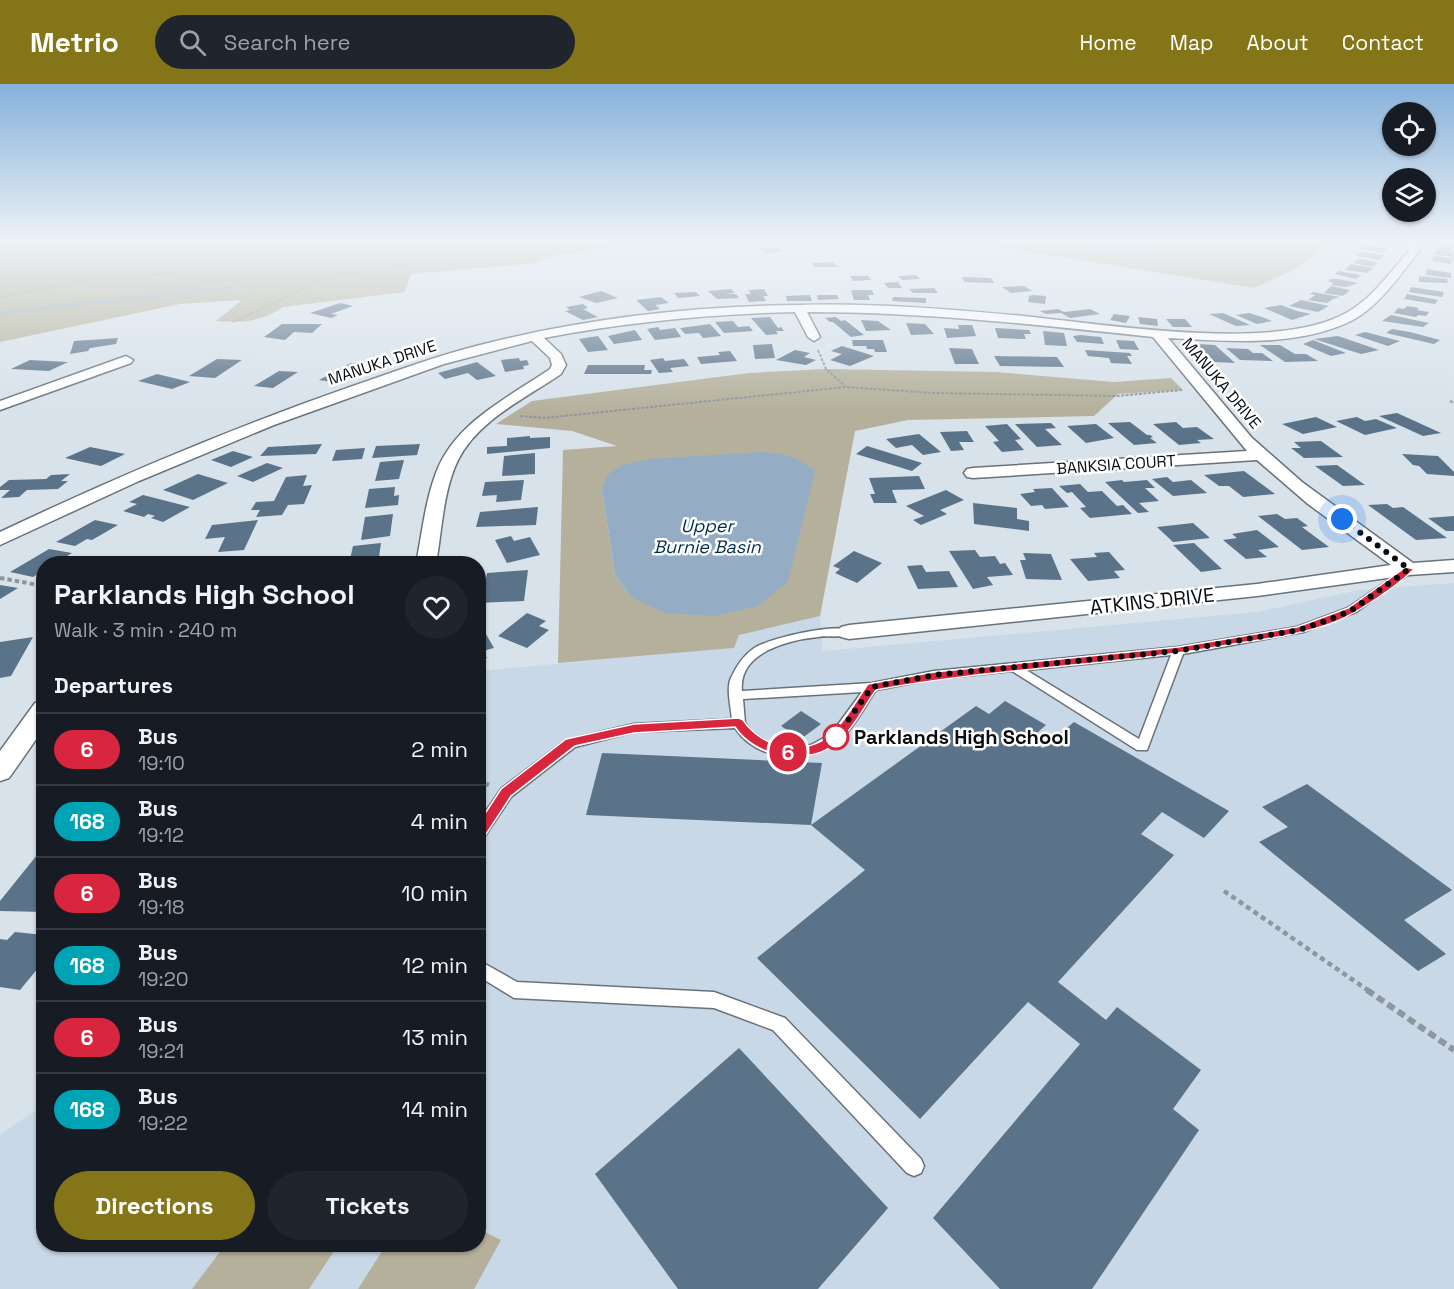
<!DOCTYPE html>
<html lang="en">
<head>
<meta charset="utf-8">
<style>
	:root { --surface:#171b24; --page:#20242c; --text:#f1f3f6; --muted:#9ea1a6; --line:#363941; --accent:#847518 }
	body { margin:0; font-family:"Space Grotesk",sans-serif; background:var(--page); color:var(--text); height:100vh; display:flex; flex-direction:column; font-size:22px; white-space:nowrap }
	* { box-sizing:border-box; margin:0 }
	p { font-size:20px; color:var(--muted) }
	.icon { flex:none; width:33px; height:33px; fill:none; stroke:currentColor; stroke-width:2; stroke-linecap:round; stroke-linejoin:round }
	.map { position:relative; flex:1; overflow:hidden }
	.drawer { position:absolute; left:36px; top:472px; width:450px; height:696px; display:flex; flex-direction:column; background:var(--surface); border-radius:24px; box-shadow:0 2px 4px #0004 }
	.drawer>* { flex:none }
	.badge { padding:0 12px; border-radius:20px; font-size:21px; line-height:39px }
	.controls { position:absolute; left:1382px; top:18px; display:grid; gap:12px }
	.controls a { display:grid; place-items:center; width:54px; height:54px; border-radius:50%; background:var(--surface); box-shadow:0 2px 4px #0004; font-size:30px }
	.you { position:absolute; width:30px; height:30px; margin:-15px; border:4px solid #fff; border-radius:50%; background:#1a73e8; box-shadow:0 0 0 9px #1a73e833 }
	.map>.badge { position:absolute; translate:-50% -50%; box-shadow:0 0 0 3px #fff }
	h2 { padding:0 18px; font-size:22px; line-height:54px }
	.round { display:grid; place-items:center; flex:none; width:63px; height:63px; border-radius:32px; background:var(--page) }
	.head { display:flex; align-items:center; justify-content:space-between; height:102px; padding:0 18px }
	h1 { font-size:28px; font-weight:600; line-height:45px }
	.primary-button { display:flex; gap:12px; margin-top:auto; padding:12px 18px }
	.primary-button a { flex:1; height:69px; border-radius:36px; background:var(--accent); color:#fff; font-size:24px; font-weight:600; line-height:69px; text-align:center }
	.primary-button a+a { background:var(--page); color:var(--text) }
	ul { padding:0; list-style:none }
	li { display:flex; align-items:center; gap:18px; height:72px; padding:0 18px; border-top:2px solid var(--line) }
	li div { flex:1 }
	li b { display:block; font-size:22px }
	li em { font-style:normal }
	li .badge { min-width:66px; font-weight:700; text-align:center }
	header { display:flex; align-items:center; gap:36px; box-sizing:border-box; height:84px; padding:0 30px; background:var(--accent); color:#fff }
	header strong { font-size:28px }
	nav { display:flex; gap:33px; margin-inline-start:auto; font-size:21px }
	.search { width:420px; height:54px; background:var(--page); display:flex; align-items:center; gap:15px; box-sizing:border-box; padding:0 21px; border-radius:33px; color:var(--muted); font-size:22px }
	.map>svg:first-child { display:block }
</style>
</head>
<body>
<header>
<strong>Metrio</strong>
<div class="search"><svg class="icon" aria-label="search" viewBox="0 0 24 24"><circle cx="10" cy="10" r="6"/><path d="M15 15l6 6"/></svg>Search here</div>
<nav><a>Home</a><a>Map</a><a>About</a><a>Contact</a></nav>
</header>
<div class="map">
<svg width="1454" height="1205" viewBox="0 0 1454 1205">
	<rect width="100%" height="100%" fill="#d8e2eb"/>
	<polygon fill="#c8d8e6" points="1454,499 1454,1205 0,1205 0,1051 43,1021 44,1161 478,1161 479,587 733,564 739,551 820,532 823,567 1257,528 1359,506"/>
	<g fill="#b4b09b" fill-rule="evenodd">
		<path d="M0,159H640L553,172L535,179L411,190L405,208L283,223C261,238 241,239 216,237L242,216L180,220L0,258Z"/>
		<polygon points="973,159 1095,159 1109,162 1115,159 1331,159 1294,186 1254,204"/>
		<path d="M826,285L996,288L1114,298L1171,294L1183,306L1118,310L1094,332L908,336L855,347L820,532L739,551L734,564L558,579L563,366L617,362L572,347L496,340L532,317L749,289ZM602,405L631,513L615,491Z"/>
		<polygon points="479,1145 501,1156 474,1205 358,1205 386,1161 478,1161"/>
		<polygon points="225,1161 338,1161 309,1205 192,1205"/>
	</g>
	<path fill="#94adc5" d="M764,368C784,370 799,373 815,388L788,498L758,522L715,532L665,529L631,513L615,491L602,405L607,391L623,381L650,375Z"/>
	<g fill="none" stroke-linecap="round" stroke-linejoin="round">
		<g fill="#94adc5" fill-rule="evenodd">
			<polygon points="520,159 529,159 300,188 285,184 252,187 232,204 0,230 0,228 231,202 251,185 285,182 300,186"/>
			<path d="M1047,159L1079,165L1111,167L1142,165L1170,159H1175C1137,174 1085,173 1047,159Z"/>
		</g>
	</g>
	<g fill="#5b7389">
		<polygon points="1367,161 1388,165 1382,169 1361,165"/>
		<polygon points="1443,161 1454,162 1449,167 1454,167 1453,173 1433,170"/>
		<polygon points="759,164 780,164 783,168 766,169"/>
		<polygon points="1362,168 1384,171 1379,176 1356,172"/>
		<polygon points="1433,172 1451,174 1454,175 1450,180 1432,177"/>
		<polygon points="1359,175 1372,177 1378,179 1373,183 1353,179"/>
		<polygon points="834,178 837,183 815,183 812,179"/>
		<polygon points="1351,180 1373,184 1367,189 1345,186"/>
		<polygon points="1427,185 1451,189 1451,194 1426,191"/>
		<polygon points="1338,187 1361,191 1356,195 1335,190"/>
		<polygon points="916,191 920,195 902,196 898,192"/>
		<polygon points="850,192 868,192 871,196 853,197"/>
		<polygon points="1419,192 1447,195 1448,199 1419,198"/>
		<polygon points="962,193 991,194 994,199 964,198"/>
		<polygon points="1331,195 1338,195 1358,199 1346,203 1331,201 1334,199 1328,197"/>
		<polygon points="898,198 902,204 888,204 884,199"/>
		<polygon points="1024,202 1032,207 1011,209 1002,203"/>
		<polygon points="1331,202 1350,206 1343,212 1324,209"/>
		<polygon points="1411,203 1444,208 1442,213 1409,208"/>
		<polygon points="934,204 938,209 913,209 909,205"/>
		<polygon points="731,205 735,209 725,210 736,210 739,214 717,215 708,207"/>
		<polygon points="764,205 768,212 763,212 766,217 749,218 745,210 751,210 748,206"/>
		<polygon points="851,206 872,206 874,211 868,211 870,216 854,216"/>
		<polygon points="601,207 618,214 596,219 579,213"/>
		<polygon points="696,208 700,212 678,214 674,209"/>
		<polygon points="1313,208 1340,213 1333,215 1327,219 1308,216 1315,211 1310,210"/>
		<polygon points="1407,210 1438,216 1435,220 1404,215"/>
		<polygon points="810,211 812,217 787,217 786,212"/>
		<polygon points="817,211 837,211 839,215 818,216"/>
		<polygon points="1033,211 1046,212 1045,220 1028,218 1029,212"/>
		<polygon points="661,213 669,219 655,221 660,225 648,227 636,216"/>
		<polygon points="893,213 926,214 926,219 892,217"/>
		<polygon points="1301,216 1329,222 1318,228 1289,222"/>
		<polygon points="340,219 353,222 331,230 338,231 331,234 310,229"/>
		<polygon points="583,220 588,224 583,225 598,233 583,236 565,227 570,226 566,223"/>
		<polygon points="1281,221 1297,227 1311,230 1292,236 1264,224"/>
		<polygon points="1407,222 1419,224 1417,226 1429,228 1426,232 1418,231 1416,233 1394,229 1398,224 1404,225"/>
		<polygon points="1058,225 1064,228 1090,225 1100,230 1070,234 1061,229 1046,230 1040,227"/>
		<polygon points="1223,229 1250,241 1236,242 1209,230"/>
		<polygon points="1249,229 1262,233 1272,237 1257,240 1236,231"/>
		<polygon points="1114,230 1130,232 1126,239 1110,236"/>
		<polygon points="1391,231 1429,239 1423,243 1382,237"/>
		<polygon points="770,233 778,244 781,243 784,247 776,247 778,250 766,251 751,234"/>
		<polygon points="836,233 841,237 845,236 864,251 851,253 833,238 830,238 825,234"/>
		<polygon points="1138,233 1157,235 1158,242 1140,240"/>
		<polygon points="1166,235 1185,235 1192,243 1173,243"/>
		<polygon points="861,236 878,237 891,246 866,247"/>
		<polygon points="733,237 738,243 749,242 753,247 724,249 715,238"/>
		<polygon points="906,239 925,240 934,250 911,251"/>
		<polygon points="282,240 322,240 312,249 294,248 285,256 264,253"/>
		<polygon points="710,240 721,252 703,254 699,249 685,250 680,244"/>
		<polygon points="958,241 972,241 976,252 947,254 944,244 959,245"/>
		<polygon points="658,243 660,246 675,244 681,253 655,256 647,245"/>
		<polygon points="995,244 1029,246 1031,250 1024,250 1026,255 998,254"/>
		<polygon points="1392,245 1410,248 1440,256 1434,260 1386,249"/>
		<polygon points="635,246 642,256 614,260 608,252"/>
		<polygon points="1043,247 1064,249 1067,262 1045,261"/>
		<polygon points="1365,248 1400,257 1388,262 1355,251"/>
		<polygon points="1080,251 1101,253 1104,260 1077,258 1073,252"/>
		<polygon points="598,252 608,266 588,268 579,255"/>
		<polygon points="1338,252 1379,266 1361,270 1314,255"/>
		<polygon points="118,254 116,260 90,264 88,267 70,270 74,257"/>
		<polygon points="852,256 883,256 887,268 875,268 874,265 867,265 866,262 853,262"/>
		<polygon points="1116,256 1134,257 1139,266 1120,265"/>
		<polygon points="1313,256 1346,269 1331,272 1303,260"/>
		<polygon points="772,260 775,274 755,275 753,261"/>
		<polygon points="1197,260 1215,261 1235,279 1214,278"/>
		<polygon points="1260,261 1280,261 1295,270 1306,270 1318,277 1285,278"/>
		<polygon points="842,262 874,272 850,282 830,276 842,270 831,267"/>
		<polygon points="949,264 972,265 979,280 955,280"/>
		<polygon points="1226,264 1248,265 1253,269 1262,269 1273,277 1240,276"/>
		<polygon points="795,266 810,269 804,273 816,276 806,281 776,276"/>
		<polygon points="1085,266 1130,269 1132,272 1127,272 1132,280 1111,279 1109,274 1088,272"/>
		<polygon points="730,267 737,277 701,280 697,273 720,271 718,268"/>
		<polygon points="994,272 1057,273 1064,283 1000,282"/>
		<polygon points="519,274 520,277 527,276 529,281 523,282 524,285 505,288 501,276"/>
		<polygon points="663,274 665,277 684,275 689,282 670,284 673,288 659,289 650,276"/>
		<polygon points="217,275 242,276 215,294 189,292"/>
		<polygon points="30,276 68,278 49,287 11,285"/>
		<polygon points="477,278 496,292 477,296 468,289 445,295 438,289"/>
		<polygon points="351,279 366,281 360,284 364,285 339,299 319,296"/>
		<polygon points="588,281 645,281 644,286 652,286 651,290 584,290"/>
		<polygon points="279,287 298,288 273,304 254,302"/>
		<polygon points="157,290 190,298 172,305 138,297"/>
		<polygon points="1397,329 1441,349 1423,352 1379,332"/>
		<polygon points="1316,333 1337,343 1303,350 1282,340"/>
		<polygon points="1357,333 1365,337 1376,335 1397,344 1365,351 1336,337"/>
		<polygon points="1130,338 1147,351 1150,351 1153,353 1150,354 1157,359 1134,361 1108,339"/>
		<polygon points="1176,338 1183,344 1197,343 1214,355 1197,356 1201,359 1179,361 1153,340"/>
		<polygon points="1051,339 1056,344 1045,345 1062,361 1037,363 1015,340"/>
		<polygon points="1007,340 1021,355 1015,356 1024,366 1002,368 993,358 999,357 985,342"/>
		<polygon points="1096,340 1114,354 1086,359 1067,342"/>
		<polygon points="967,347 974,358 959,358 964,366 951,367 940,348"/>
		<polygon points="919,350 941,368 923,371 912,361 896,364 886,355"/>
		<polygon points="530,352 530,354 550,353 550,364 487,370 487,363 507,362 507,354"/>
		<polygon points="1321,357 1343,373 1304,374 1291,364 1301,364 1294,358"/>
		<polygon points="322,360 316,370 260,372 268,363"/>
		<polygon points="420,360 417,371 372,374 376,362"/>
		<polygon points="867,362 922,379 912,387 856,370"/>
		<polygon points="90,363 125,370 101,382 65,374"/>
		<polygon points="365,364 362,375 332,377 336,366"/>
		<polygon points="233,367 253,373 231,383 211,376"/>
		<polygon points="535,369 535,390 502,392 504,372"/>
		<polygon points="1402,370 1438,372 1454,388 1454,392 1427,390 1419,382 1413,381"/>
		<polygon points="404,376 399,395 375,397 380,378"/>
		<polygon points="267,379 283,384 253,398 237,392"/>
		<polygon points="1337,381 1365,401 1343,402 1315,382"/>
		<polygon points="1244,387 1275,410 1243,413 1229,402 1219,402 1204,391"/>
		<polygon points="70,390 61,397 68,397 58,405 27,406 19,413 1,414 10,406 0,406 0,403 9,396 46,395 51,391"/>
		<polygon points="198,390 228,399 193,416 163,406"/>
		<polygon points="307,391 303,402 312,401 304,420 288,421 282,431 256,433 260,426 251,426 256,418 274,417 286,393"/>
		<polygon points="919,392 925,405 892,406 897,419 874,419 870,410 875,410 869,394"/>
		<polygon points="1167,393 1173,398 1191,396 1207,409 1173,412 1152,395"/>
		<polygon points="524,396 521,416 496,418 497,411 482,412 485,398"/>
		<polygon points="1122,396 1124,398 1147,396 1155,404 1145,404 1159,417 1139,419 1149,428 1138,429 1105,398"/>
		<polygon points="1080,400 1088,408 1102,407 1117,422 1123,421 1132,430 1090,434 1080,424 1086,423 1072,408 1067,409 1059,402"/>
		<polygon points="395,403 394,412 399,411 398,421 365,424 369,405"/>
		<polygon points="1052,404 1069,423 1045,425 1042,421 1031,422 1020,410 1035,408 1033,405"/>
		<polygon points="946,406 964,416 940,426 947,430 921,441 913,436 924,432 906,422"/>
		<polygon points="143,411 190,423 163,438 151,434 155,432 148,430 144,433 123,427 137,420 129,418"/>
		<polygon points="973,419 1017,424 1017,435 1029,437 1029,447 974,440"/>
		<polygon points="1387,420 1393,424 1403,423 1447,454 1416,456 1368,421"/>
		<polygon points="538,423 536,441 476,443 480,428"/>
		<polygon points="393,430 390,452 361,456 365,433"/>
		<polygon points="1277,430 1285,435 1297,434 1308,442 1302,443 1329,463 1302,466 1258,432"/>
		<polygon points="1454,432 1454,447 1446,447 1428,434"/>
		<polygon points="95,436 118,441 92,456 87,455 75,462 56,458"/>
		<polygon points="258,436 244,466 218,468 225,453 205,455 212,441"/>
		<polygon points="1193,439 1210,454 1173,458 1157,443"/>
		<polygon points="1257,446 1279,463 1258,466 1267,473 1246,475 1223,456 1237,454 1232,450"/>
		<polygon points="511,452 514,457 530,453 540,471 507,479 495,456"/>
		<polygon points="381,459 378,480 349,480 353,462"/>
		<polygon points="1194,459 1222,485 1201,488 1173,461"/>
		<polygon points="49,465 72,469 54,480 44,480 44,486 33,493 10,488"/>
		<polygon points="975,466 980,473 995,472 1000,480 1005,479 1013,491 987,493 993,501 973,505 949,467"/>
		<polygon points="854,467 882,479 857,499 835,489 840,485 833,482"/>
		<polygon points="1109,468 1125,486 1114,487 1120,494 1088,497 1070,475 1097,473 1094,469"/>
		<polygon points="1023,469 1051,470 1062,496 1026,495 1020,476 1026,476"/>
		<polygon points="215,472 271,477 268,480 207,480"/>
		<polygon points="922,481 926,488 949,487 958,503 918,505 907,482"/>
		<polygon points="528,486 524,517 478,519 478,505 484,505 487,489"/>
		<polygon points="0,501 18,504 0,515"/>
		<polygon points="527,529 546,537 539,542 549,546 527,564 498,552"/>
		<polygon points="486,550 494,564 483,567 487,574 478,577 478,553"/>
		<polygon points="33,553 11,592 0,594 0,558"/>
		<polygon points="1005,617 1046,641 1029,656 1043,664 1074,638 1229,727 1204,754 1162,728 1141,750 1174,771 1058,898 1106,936 1117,923 1201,986 1173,1025 1199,1046 1092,1205 1000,1205 933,1134 1080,960 1028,918 920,1035 757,874 865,786 811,741 976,622 989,630"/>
		<polygon points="801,627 821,640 801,655 781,642"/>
		<polygon points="602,669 822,679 811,741 586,731"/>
		<polygon points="1307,700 1452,806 1404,836 1446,870 1418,887 1259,758 1288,743 1262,723"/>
		<polygon points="37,771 44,771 44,828 0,827 0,817"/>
		<polygon points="15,848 44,851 44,877 20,906 0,903 0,855 7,856"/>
		<polygon points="739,964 888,1124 818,1205 678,1205 595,1090"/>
	</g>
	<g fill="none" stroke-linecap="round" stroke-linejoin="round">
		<g stroke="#69727a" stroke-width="3">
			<g id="lane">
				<path d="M1409,482L1414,485L1413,487L1356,528L1303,548L1183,570L1147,666H1137L1012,587L934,595L876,606C865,622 855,642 841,655C838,658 833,660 829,662C799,679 755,675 735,644L634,648L575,663L511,713L483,755L478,757V739L501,705L566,656L634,640L732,635C731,624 726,604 731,594C736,583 743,572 753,565C767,554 842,537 855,548C846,555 829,551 818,553C789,556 738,568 742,607L872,599L934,587L1178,563L1297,543L1348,524ZM1171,571L1139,655L1026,586ZM862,608L831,650L811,661L786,663L768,659L751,647L745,639L743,615Z"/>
				<polygon points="478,876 517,898 714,908 785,934 921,1075 924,1082 921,1089 914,1092 907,1089 773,946 714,924 514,914 478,892"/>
			</g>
		</g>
		<g stroke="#69727a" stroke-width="3">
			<g id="street">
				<path d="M1408,159H1416L1419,167C1401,190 1379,222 1353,236C1298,264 1227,257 1168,254L1252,354L1302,398L1413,479L1454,476V488L1409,491L1257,512L849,555L841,553L838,548L841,543L849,541L1257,500L1391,481L1308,420L1257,376L973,394L967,393L964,389L967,385L973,384L1247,367L1153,253C1038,241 923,228 807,228L820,253L814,257L808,253L795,228C711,230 627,238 544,254L561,270L566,281L561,290C526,314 478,336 458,376C443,407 442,446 436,480H416C422,450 425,418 436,389C455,338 508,314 550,285L552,281L550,274L532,257L444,280L274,341L139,397L0,461V448C114,394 230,345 350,303C394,288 438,271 484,260C587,234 694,222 800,221C875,219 949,225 1023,232C1104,240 1275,269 1346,229C1372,215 1390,188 1409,167Z"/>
				<polygon points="126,272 133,276 131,279 0,326 0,317"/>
				<polygon points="44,617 44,644 9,694 0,697 0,667 35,619"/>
			</g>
		</g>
		<g stroke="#8f969d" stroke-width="1.5" stroke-dasharray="2 1.5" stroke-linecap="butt">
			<polyline points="1069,159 1108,165 1135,159"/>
			<polyline points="1428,160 1454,161"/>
			<polyline points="0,213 92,195 171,190 215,198 266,194 319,194 524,163 566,159"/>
			<polyline points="233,238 295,209 318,195"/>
		</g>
		<g stroke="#8f969d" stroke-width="2" stroke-dasharray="3 1.5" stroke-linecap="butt">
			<polyline points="818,266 826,285 845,302"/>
			<polyline points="1450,317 1454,319"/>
			<polyline points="520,332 544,334 846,303 932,309 1117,312 1182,306"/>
		</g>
		<polyline stroke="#8f969d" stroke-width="4" stroke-dasharray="4.5 3" stroke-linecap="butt" points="0,494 44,502"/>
		<g stroke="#8f969d" stroke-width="4.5" stroke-dasharray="5 4" stroke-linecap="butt">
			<polyline points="478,696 489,701"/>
			<polyline points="1224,807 1369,907"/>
		</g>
		<polyline stroke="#8f969d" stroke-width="6" stroke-dasharray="8 4.5" stroke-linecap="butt" points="1367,906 1454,966"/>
		<use href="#lane" fill="#fff" fill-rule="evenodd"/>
		<use href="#street" fill="#fff" fill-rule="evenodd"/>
	</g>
	<linearGradient id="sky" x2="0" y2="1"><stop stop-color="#86b1da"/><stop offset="0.48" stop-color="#edf2f6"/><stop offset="1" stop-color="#edf2f6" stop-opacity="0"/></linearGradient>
	<rect width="1454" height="328" fill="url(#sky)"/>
	<path fill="#d7263d" stroke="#fff" stroke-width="1.5" d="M1406,483L1414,485C1398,502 1357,529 1335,538C1301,551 1264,555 1228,561C1112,582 992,584 876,606C865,621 855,642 841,655C813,684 756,675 735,643L634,649L575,662L511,712L483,755H474L471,751L501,705L566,655L634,640L739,634L743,636C762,664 805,675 832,649C846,637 857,615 868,600L934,588L1178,563L1297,543L1348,524Z"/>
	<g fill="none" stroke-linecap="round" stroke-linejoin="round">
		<polyline stroke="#0a0d10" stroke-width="6" stroke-dasharray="0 10.8" points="836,653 872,603 934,591 1178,567 1299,546 1331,535 1352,526 1409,485 1342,435"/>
	</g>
	<circle fill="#fff" stroke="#d7263d" stroke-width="3" cx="836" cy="653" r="12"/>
	<g text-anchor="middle" stroke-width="5" stroke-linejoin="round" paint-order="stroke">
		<g font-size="16" fill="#0a0d10" stroke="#fff">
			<text transform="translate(382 278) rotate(-18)" y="6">MANUKA DRIVE</text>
			<text transform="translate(1222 299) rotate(50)" y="6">MANUKA DRIVE</text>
			<text transform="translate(1116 380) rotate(-4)" y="6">BANKSIA COURT</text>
		</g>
		<g font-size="18" font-style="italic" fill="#002d4d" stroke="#fff">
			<text x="707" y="448">Upper<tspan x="707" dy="21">Burnie Basin</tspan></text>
		</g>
		<g font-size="20" fill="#0a0d10" stroke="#fff">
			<text transform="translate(1152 517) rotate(-6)" y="7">ATKINS DRIVE</text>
		</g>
		<g font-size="20" font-weight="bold" fill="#0a0d10" stroke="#fff" text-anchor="start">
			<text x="854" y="660">Parklands High School</text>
		</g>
	</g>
</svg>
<div class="controls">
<a><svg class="icon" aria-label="locate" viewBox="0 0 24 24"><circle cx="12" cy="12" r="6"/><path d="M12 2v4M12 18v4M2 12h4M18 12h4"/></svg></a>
<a><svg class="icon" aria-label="layers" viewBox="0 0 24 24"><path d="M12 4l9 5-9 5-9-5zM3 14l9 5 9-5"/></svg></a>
</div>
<div class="you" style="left:1342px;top:435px"></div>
<b class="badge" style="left:788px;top:668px;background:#d7263d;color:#fff">6</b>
<section class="drawer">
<div class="head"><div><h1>Parklands High School</h1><p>Walk · 3 min · 240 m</p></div><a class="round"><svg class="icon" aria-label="heart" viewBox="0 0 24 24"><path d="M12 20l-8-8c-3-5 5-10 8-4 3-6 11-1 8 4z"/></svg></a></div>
<h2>Departures</h2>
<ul>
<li><span class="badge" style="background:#d7263d;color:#fff">6</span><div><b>Bus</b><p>19:10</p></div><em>2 min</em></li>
<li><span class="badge" style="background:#00a3b4;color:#fff">168</span><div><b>Bus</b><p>19:12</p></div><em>4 min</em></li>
<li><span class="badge" style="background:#d7263d;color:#fff">6</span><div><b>Bus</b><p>19:18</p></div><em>10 min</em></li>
<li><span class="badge" style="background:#00a3b4;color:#fff">168</span><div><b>Bus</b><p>19:20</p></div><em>12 min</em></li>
<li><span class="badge" style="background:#d7263d;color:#fff">6</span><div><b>Bus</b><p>19:21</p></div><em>13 min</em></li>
<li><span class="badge" style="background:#00a3b4;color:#fff">168</span><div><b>Bus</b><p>19:22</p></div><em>14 min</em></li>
</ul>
<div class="primary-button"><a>Directions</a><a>Tickets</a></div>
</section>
</div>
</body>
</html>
